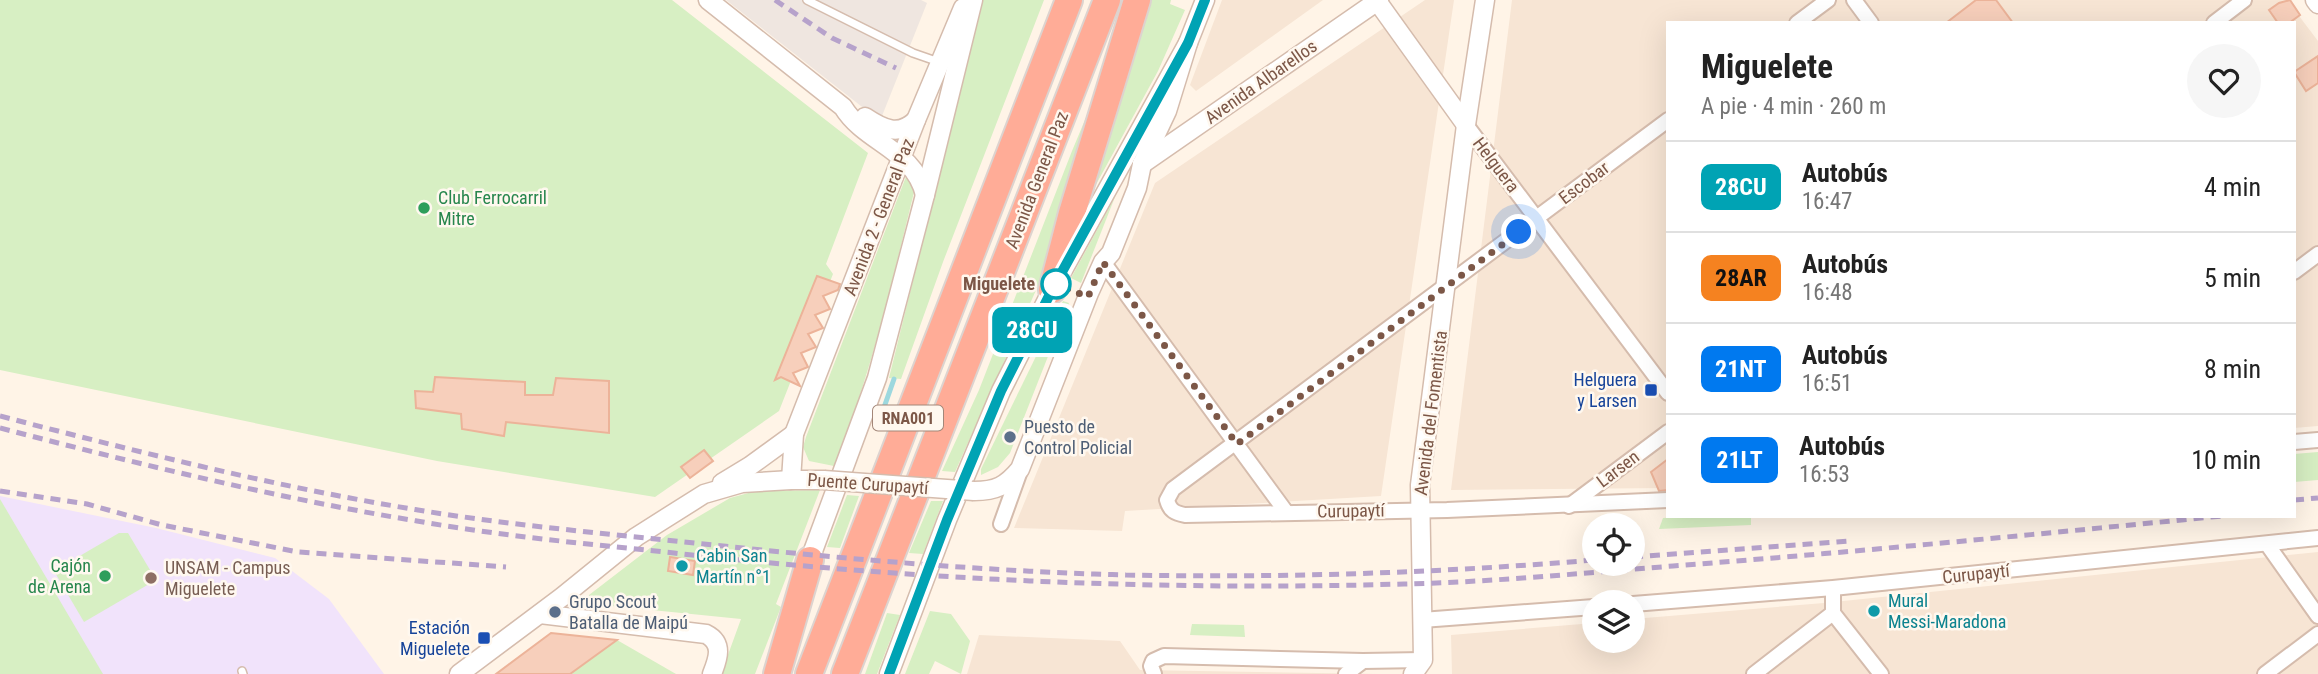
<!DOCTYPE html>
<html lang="es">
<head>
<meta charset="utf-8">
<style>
	:root { --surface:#fff; --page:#f6f6f6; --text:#222; --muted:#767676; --line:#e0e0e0 }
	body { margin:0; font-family:"Roboto Condensed",sans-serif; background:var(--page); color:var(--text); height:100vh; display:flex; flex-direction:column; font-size:26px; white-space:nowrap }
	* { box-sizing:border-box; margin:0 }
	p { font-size:23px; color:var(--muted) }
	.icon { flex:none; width:38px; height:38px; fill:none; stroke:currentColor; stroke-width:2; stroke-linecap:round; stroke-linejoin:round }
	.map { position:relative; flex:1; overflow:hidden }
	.sheet { position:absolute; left:1666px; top:21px; width:630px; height:497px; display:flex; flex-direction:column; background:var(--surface); border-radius:0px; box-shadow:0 7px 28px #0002 }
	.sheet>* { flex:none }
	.badge { padding:0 14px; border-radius:10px; font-size:24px; line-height:46px }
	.controls { position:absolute; left:1582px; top:513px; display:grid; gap:14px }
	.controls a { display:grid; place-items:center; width:63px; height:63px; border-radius:50%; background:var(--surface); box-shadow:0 7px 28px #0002; font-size:35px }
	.you { position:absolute; width:35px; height:35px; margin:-18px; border:5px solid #fff; border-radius:50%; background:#1a73e8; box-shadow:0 0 0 10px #1a73e833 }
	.map>.badge { position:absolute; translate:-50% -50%; box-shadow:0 0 0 4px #fff }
	.round { display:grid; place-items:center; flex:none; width:74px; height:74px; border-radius:37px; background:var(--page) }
	.headline { display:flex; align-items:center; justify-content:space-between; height:119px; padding:0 35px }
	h1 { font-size:33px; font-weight:700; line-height:52px }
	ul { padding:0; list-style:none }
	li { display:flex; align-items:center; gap:21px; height:91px; padding:0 35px; border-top:2px solid var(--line) }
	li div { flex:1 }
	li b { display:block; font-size:26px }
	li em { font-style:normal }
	li .badge { min-width:77px; font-weight:700; text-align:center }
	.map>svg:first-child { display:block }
</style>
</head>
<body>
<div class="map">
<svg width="2318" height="674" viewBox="0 0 2318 674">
	<rect width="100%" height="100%" fill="#fff4e7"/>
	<g fill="#f7e5d4">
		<polygon points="1222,0 1323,0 1196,91 1190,85"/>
		<polygon points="1425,0 1454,0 1381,496 1125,511 1122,531 1014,528 1155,183"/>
		<polygon points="1512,0 2287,0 2318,41 2318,426 2294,428 2294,23 1668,23 1668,488 1451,490"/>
		<polygon points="2318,552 2318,674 1452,674 1451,635 1594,623 1594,640 1633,640 1633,619 1824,603"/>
		<polygon points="979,635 1120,641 1140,670 1379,674 967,674"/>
	</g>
	<polygon fill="#efe6e0" points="726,0 921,0 927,3 880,121"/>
	<polygon fill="#f1e3fb" points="0,496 156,528 275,558 329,599 384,674 0,674"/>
	<g fill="#d7efc3">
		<polygon points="0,0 672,0 868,153 826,264 833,274 779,411 655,497 437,461 0,370"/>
		<polygon points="982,0 1044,0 943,262 901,379 889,378"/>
		<polygon points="1145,0 1171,0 1170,4 1185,10 1158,71 1087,201"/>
		<polygon points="1112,55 1067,208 1041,279 955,472 942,471 979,390 1072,151"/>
		<path d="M907,174L915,188C892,282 871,376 834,466L809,461L803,447L806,437Z"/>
		<polygon points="1115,197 1081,283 1071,278"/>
		<polygon points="1063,301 1069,303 1010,453 998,467 981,475 981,469"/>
		<polygon points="2318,452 2318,480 2294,482 2294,454"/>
		<polygon points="820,490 776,604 781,607 755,674 721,674 741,619 592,604 588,601 589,595 667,535 730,498 756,491"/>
		<polygon points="847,495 859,496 840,548 827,547"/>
		<polygon points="0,499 103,674 0,674"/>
		<polygon points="931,501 943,501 923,554 909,553"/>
		<polygon points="1689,516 1751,516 1751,525 1659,529 1663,518"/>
		<polygon points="119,533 128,533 156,580 84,622 54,571"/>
		<polygon points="930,611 951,614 970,641 961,674 935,661 929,674 905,674"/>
		<polygon points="887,613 900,615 877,674 865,674"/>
		<polygon points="1192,624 1244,625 1245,637 1190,635"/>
		<polygon points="617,640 676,674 570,674"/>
	</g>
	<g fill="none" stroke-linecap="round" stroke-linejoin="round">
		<polyline stroke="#9dd8de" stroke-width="5" points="881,416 894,379"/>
	</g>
	<g fill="#f7cfbb" stroke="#ecb399" stroke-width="2">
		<polygon points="1976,0 1996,0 2013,23 1946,23"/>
		<polygon points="2290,0 2300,15 2289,23 2278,23 2269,10 2279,3"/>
		<polygon points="2318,56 2318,83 2306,91 2294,72"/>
		<polygon points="817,276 840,284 838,290 823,296 830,309 815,315 823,328 808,334 816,347 801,353 808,367 793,373 800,386 781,377 775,380"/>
		<polygon points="435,377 525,382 525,395 553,395 556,378 609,381 609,433 506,422 504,436 462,429 461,414 416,408 415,391 433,392"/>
		<polygon points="704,450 713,461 690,478 681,467"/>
		<polygon points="1668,459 1668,490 1659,491 1651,472"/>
		<polygon points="670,557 695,561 693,575 668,571"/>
		<polygon points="551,633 617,640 570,674 496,674"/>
	</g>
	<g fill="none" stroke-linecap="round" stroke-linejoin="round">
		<g stroke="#d5bcad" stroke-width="10">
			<g id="service">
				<polyline points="807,0 913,53 939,62"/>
				<polyline points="242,671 243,674"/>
			</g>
		</g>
		<g stroke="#d5bcad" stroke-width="18">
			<g id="minor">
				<polyline points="1854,0 1871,23"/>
				<polyline points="1797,23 1828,0"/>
				<polyline points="2214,23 2244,0"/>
				<path d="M1668,120L1173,489L1167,500C1170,511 1175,513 1185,515L1447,510L1668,500"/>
				<polyline points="1466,125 1668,393"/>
				<polyline points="1103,262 1286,512"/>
				<polyline points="2294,272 2318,254"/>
				<polyline points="2294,442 2318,440"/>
				<polyline points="1569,506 1668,432"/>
				<polyline points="1001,524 1020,471"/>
				<polyline points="2267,544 2318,616"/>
				<polyline points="1833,588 1833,613 1881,674"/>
				<polyline points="1633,604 1833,588 2318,538"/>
				<polyline points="1422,620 1594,607"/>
				<polyline points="1154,674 1151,666 1153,661 1164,656 1363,661 1423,660"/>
				<polyline points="1346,674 1363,661"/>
				<polyline points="1754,674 1833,613"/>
				<polyline points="2265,674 2318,634"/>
			</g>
		</g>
		<g stroke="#d5bcad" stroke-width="21">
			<g id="tertiary">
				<path d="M708,0L843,107C865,143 914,149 925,195"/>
				<polyline points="2315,0 2318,4"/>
				<polyline points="1377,1 1466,125"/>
				<path d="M865,117C883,129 899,137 916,120"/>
				<polyline points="1142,164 1379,0"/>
				<polyline points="1142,164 1167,111 1188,43 1205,0"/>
				<polyline points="791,480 794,434 916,120 963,8"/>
				<polyline points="722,483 750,466 794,434"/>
				<path d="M974,491C996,491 1006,486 1020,469L1089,293L1103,262L1111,253L1137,188L1142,164"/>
				<polyline points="806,570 877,378 925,195 973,0"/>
				<path d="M540,614L706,634C724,643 718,659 712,674"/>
				<polyline points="459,674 562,597 636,537 704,494 742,483 791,480 824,480"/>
				<polyline points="889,674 947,520 1001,391 1052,290 1188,43"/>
				<polyline points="1413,674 1423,660 1420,485 1466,125 1485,0"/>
			</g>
		</g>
		<g stroke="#ddd3cf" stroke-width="30">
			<g id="motorway">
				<polyline points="1052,290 1072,213 1137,0"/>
				<polyline points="777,674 810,560"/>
				<polyline points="809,674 1069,0"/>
				<polyline points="845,674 1107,0"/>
			</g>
		</g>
		<use href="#service" stroke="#fff" stroke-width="7"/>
		<use href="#minor" stroke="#fff" stroke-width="14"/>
		<use href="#tertiary" stroke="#fff" stroke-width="18"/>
		<use href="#motorway" stroke="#ffac97" stroke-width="26"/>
		<g stroke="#b6a2cb" stroke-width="5" stroke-dasharray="10 7" stroke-linecap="butt">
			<polyline points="775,0 832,38 896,68"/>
			<path d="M0,416C138,452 277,487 418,510C503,524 589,532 675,541C824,557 975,571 1126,575C1283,578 1438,573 1594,560"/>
			<path d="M0,428C138,464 277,498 417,521C502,536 588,544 674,553C917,580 1159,591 1404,584C1493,582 1583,573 1673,566C1856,552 2039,534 2222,516"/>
			<polyline points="0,491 87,504 162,525 298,552 506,567"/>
			<polyline points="2294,500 2318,498"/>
			<polyline points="1633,557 1849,541"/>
		</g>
		<g stroke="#d5bcad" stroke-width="21" stroke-linecap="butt">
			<polyline id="tertiary-bridge" points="824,480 974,491"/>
		</g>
		<use href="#tertiary-bridge" stroke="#fff" stroke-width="18"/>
	</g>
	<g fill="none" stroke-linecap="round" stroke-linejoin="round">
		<g stroke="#fff" stroke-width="16">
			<polyline id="line" points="889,674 947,520 1001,391 1052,290 1188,43 1205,0"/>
		</g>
		<use href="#line" stroke="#00a3b4" stroke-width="10"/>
		<polyline stroke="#7c5747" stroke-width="7" stroke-dasharray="0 12.6" points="1056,284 1088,297 1103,262 1237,444 1519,232"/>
	</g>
	<g fill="#2e9e5b" stroke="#fff8ef" stroke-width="2.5">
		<circle cx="424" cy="208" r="7"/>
		<circle cx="105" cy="576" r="7"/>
	</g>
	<circle fill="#fff" stroke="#00a3b4" stroke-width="3.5" cx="1056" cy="284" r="14"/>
	<g fill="#1a4fb4" stroke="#fff8ef" stroke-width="2.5">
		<rect x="1644" y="383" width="14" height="14" rx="3.5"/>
		<rect x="477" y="631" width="14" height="14" rx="3.5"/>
	</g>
	<g fill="#5c6f8a" stroke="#fff8ef" stroke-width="2.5">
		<circle cx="1010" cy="437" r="7"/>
		<circle cx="555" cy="612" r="7"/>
	</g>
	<g fill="#0f9aa8" stroke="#fff8ef" stroke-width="2.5">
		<circle cx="682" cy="566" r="7"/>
		<circle cx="1874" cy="611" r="7"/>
	</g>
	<circle fill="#8d6e63" stroke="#fff8ef" stroke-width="2.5" cx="151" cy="578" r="7"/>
	<g text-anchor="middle" stroke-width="5" stroke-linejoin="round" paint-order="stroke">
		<rect fill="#fff8ef" stroke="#a38779" stroke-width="2" x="873" y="405.5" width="70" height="25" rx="5"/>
		<g font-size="16" font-weight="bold" fill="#7c5747">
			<text x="908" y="424">RNA001</text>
		</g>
		<g font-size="18" fill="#7c5747" stroke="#fff8ef">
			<text transform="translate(1261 82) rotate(-35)" y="6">Avenida Albarellos</text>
			<text transform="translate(1496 165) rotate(53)" y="6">Helguera</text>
			<text transform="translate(1037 180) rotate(-69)" y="6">Avenida General Paz</text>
			<text transform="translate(1584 183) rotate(-37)" y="6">Escobar</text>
			<text transform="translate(879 217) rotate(-69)" y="6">Avenida 2 - General Paz</text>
			<text transform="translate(1431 413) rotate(-83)" y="6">Avenida del Fomentista</text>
			<text transform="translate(1618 469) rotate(-37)" y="6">Larsen</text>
			<text transform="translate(868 484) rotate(4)" y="6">Puente Curupaytí</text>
			<text transform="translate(1351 511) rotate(-1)" y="6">Curupaytí</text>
			<text transform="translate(1976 574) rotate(-6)" y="6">Curupaytí</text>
		</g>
		<g font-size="18" fill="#27864d" stroke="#fff8ef" text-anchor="start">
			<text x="438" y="204">Club Ferrocarril<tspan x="438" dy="21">Mitre</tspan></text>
			<text x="91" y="572" text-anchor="end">Cajón<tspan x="91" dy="21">de Arena</tspan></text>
		</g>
		<g font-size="18" font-weight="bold" fill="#7c5747" stroke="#fff8ef" text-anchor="end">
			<text x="1035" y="290">Miguelete</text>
		</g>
		<g font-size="18" fill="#164399" stroke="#fff8ef" text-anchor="end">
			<text x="1637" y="386">Helguera<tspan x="1637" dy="21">y Larsen</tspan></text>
			<text x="470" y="634">Estación<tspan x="470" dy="21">Miguelete</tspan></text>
		</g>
		<g font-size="18" fill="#4e5e75" stroke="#fff8ef" text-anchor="start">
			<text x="1024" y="433">Puesto de<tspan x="1024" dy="21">Control Policial</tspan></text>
			<text x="569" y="608">Grupo Scout<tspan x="569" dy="21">Batalla de Maipú</tspan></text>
		</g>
		<g font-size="18" fill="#0d838f" stroke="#fff8ef" text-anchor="start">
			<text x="696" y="562">Cabin San<tspan x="696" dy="21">Martín n°1</tspan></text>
			<text x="1888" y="607">Mural<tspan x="1888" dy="21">Messi-Maradona</tspan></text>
		</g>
		<g font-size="18" fill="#785e54" stroke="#fff8ef" text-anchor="start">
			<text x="165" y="574">UNSAM - Campus<tspan x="165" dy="21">Miguelete</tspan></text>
		</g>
	</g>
</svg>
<div class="controls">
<a><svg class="icon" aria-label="locate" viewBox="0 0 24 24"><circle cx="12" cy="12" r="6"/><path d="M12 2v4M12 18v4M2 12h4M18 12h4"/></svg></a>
<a><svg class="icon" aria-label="layers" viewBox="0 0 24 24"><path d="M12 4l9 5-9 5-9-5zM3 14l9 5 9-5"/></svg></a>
</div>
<div class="you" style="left:1519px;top:232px"></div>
<b class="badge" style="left:1032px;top:330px;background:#00a3b4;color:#fff">28CU</b>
<section class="sheet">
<div class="headline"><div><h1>Miguelete</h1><p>A pie · 4 min · 260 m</p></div><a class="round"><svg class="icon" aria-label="heart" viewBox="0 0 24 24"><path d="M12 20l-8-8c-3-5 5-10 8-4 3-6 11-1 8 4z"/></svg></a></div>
<ul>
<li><span class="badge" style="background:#00a3b4;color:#fff">28CU</span><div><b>Autobús</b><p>16:47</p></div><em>4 min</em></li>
<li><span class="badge" style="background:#f58220;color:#111">28AR</span><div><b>Autobús</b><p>16:48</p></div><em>5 min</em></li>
<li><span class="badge" style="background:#0079ef;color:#fff">21NT</span><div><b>Autobús</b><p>16:51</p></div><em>8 min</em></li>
<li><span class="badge" style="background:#0079ef;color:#fff">21LT</span><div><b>Autobús</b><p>16:53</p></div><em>10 min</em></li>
</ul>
</section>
</div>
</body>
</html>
